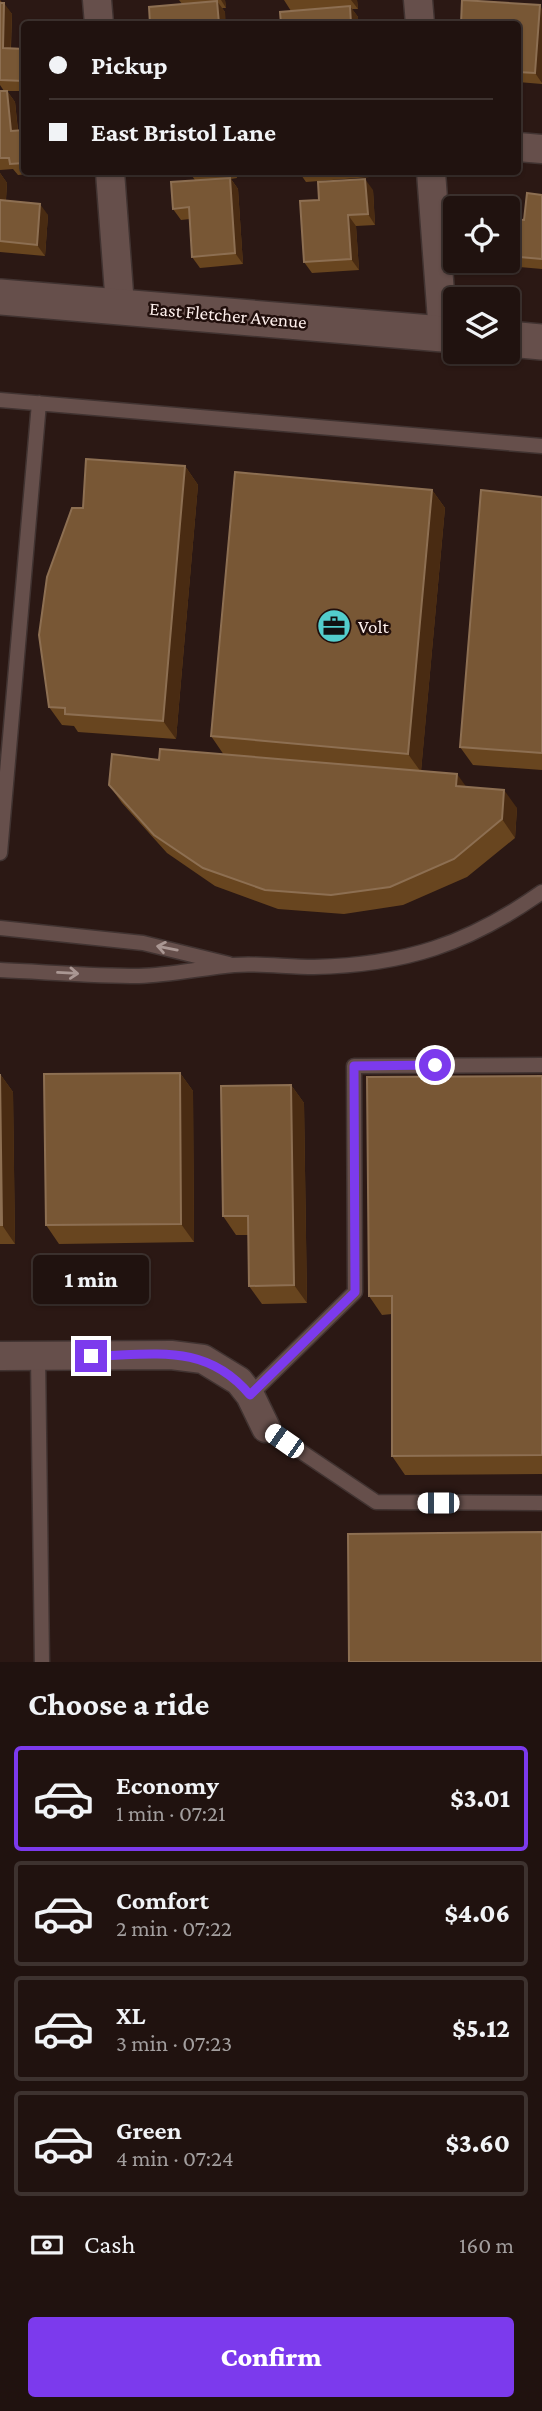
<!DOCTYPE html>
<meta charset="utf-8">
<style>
:root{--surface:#20120f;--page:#281b18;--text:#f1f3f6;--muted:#a29e9e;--line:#3d322f;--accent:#7c3aed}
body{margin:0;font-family:"Crimson Pro",serif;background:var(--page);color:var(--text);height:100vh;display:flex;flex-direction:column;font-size:26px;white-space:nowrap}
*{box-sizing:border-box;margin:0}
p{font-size:23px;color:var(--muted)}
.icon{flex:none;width:38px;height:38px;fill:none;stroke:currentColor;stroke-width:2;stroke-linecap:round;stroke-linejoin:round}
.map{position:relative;height:1662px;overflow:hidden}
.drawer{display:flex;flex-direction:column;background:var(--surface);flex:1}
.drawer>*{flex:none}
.top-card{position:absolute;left:21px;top:21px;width:500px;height:154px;border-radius:7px;box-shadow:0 2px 5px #0004,0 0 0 2px var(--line);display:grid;align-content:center;height:154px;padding:0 28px;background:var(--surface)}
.tools{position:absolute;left:443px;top:196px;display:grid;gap:14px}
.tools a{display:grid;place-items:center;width:77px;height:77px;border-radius:7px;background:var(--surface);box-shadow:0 2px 5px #0004,0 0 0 2px var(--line);font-size:35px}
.end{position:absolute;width:32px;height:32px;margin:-16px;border:9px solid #7c3aed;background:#fff;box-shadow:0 0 0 4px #fff}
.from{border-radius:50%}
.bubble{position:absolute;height:49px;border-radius:7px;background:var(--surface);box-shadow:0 2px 5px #0004,0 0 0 2px var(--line);font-size:23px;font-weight:800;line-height:49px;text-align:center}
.car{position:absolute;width:21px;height:42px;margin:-21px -10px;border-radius:9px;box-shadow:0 0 5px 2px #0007;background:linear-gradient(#fff 24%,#345 0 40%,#fff 0 76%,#345 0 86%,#fff 0)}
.top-card b{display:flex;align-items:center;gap:24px;height:66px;font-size:26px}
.top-card b+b{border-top:2px solid var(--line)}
.top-card i{width:18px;height:18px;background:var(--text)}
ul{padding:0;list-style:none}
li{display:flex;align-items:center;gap:21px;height:105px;margin:0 14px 10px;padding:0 14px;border:4px solid var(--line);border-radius:7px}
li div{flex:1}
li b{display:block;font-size:26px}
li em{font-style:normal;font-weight:800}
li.active{border-color:var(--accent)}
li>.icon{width:63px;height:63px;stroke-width:1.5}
h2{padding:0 28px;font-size:32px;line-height:84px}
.pay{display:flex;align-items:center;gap:18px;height:77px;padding:0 28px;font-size:26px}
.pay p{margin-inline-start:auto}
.action{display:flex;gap:14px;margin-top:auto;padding:14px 28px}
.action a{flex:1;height:80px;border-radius:7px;background:var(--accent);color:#fff;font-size:28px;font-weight:800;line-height:80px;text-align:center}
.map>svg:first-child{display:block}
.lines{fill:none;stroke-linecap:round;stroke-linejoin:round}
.service-casing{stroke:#413331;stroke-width:17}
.minor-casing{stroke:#413331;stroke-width:31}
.tertiary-casing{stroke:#413331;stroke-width:38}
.service{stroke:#664f4b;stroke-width:14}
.minor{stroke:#664f4b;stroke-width:28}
.tertiary{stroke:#664f4b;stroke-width:35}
.wall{fill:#68451f}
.shaded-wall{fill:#492b12}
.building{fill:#785735;stroke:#8d6f52;stroke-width:2}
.oneway{stroke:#aa9793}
.route{stroke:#7c3aed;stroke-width:9}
.labels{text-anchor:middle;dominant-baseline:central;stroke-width:5;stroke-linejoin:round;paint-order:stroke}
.street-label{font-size:19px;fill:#fdefec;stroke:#210f0c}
.poi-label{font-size:19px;fill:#fdefec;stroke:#210f0c;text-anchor:start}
</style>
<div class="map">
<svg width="542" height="1662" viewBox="0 0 542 1662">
<rect width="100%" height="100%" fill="#2b1814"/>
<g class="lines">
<g class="service-casing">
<path id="service" d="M0,400L542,446
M0,853L39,403
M0,928L143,943L229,964
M0,970C46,972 93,976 139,976C171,975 202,968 234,965C260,963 287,967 314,967C405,965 468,944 542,892
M38,1356L42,1662
M250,1395L355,1292L354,1066L542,1065
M266,1428L376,1502L542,1503"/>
</g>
<g class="minor-casing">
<path id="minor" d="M97,0L99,24
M418,0L420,24
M518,147L542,149
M110,172L120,306
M431,172L443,334
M0,1356L171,1355L203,1359L239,1381L250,1395L266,1428"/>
</g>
<g class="tertiary-casing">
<path id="tertiary" d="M0,297L455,335
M508,339L542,342"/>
</g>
<use href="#service" class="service"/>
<use href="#minor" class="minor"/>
<use href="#tertiary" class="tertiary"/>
</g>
<path class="wall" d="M0,0L12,14L11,48L24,49V91H7L15,102L18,130H24V172H51L18,175L13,169L0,170V91H4L0,85Z
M179,0H225L226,8H222L225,12L182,4Z
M284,0H357L358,9H352L358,17V24H281L291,11Z
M542,9V84L518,82V24Z
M189,172H236L237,178L231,179L238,189L243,264L200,268L192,257L190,219L181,220L173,209L195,180Z
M299,172H369L370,177L306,182Z
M0,173L7,183L6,200L48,215L45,256L0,252Z
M373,190L375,225L356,226L359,270L312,273L304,262L319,200Z
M542,195V269L483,264L480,261H508V210H513L519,220H524Z
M185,466L198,485L176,739L78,732L74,726L62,725L49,707L83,508Z
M432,490L445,508L421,771L467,787L517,808L515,838L467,877L403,905L344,914L278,909L215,886L167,853L122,803L109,785L159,760L224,755L211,736Z
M542,497V770L473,765L460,747Z
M180,1073L193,1091L194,1242L59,1244L46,1225Z
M0,1074L13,1092L15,1244H0Z
M542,1076V1474L405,1475L392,1456V1314L382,1315L369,1296Z
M291,1085L304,1103L307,1303L262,1304L249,1286V1235H236L223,1216Z"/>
<path class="shaded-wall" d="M221,0H225L226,8Z
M351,0H357L358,9Z
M217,1L225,12L226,24H219Z
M4,3L12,14L10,59L3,48Z
M540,5L542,9V83L535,73Z
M350,6L358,17V24H351Z
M7,91L15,102L19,142L11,131Z
M0,173L7,183L5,211L0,204Z
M230,178L238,189L243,264L235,253Z
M365,179L373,190L375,225L368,214Z
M40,204L48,215L45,256L37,245Z
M513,210L520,221L512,219Z
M348,215L356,226L359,270L351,259Z
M185,466L198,485L176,739L163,721Z
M432,490L445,508L421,772L408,754Z
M457,774L470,792L456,786Z
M504,790L517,808L515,838L502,819Z
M180,1073L193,1091L194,1242L181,1224Z
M0,1074L13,1092L15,1244L2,1225Z
M291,1085L304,1103L307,1303L294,1285Z"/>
<path class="building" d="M462,0L540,5L535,73L518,72V24H461Z
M217,1L219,24H150L149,7Z
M0,3H4L3,48L24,49V81L0,80Z
M350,6L351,24H281L280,12Z
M0,91H7L11,131L24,130V163L10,164L9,158H0Z
M230,178L235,253L192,257L189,207L173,209L171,182Z
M365,179L368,214L348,215L351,259L304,262L300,201L319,200L318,182Z
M527,193L542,195V259L508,256V210H513L512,219L524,220Z
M0,200L40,204L37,245L0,241Z
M86,459L185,466L163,721L65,714V708L49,707L39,635L47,577L72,508H83Z
M235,472L432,490L408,754L211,736Z
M481,490L542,497V753L460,747Z
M160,749L457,774L456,786L504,790L502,819L454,859L390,887L331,895L265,890L203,868L154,835L109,785L112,754L159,760Z
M180,1073L181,1224L46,1225L44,1074Z
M0,1074L2,1225H0Z
M542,1076V1455L392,1456V1296H369L367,1077Z
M291,1085L294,1285L249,1286L248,1216H223L221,1086Z
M542,1532V1662H349L348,1534Z"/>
<defs><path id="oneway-shaft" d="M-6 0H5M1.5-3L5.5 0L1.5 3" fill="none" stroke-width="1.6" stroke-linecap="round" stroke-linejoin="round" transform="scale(1.75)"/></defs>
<g class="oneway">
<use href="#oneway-shaft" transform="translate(167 948) rotate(-169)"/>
<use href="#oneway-shaft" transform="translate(68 973) rotate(3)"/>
</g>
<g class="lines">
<path class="route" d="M91,1356C154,1355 206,1342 250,1395L355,1292L354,1066L435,1065"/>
</g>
<defs>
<g id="office-disc" transform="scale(1.75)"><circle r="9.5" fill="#52cdcc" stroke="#210f0c"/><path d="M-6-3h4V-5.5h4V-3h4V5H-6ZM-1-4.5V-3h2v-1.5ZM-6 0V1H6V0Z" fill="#111"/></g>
</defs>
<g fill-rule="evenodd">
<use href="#office-disc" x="334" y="626"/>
</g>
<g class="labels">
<g class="street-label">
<text transform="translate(228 315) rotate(5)">East Fletcher Avenue</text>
</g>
<g class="poi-label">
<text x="358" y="626">Volt</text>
</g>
</g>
</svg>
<div class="tools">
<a><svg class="icon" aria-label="locate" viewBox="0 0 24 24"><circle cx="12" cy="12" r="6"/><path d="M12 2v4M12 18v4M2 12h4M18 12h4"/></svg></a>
<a><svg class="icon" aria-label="layers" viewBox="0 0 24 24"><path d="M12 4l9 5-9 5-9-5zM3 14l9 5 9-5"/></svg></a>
</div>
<i class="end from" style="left:435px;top:1065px"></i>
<i class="end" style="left:91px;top:1356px"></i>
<div class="bubble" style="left:33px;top:1255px;width:116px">1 min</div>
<i class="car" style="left:284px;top:1441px;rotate:305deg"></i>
<i class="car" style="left:438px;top:1503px;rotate:270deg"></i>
<div class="top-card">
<b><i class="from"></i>Pickup</b>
<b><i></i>East Bristol Lane</b>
</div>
</div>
<section class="drawer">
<h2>Choose a ride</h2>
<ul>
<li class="active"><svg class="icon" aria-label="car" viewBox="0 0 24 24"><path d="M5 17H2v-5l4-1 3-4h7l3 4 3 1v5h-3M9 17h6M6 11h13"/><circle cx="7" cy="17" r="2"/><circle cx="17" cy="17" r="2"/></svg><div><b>Economy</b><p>1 min · 07:21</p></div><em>$3.01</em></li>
<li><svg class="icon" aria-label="car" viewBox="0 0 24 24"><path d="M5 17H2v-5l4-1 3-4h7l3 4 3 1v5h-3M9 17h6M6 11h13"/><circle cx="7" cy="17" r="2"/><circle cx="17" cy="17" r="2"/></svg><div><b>Comfort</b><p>2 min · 07:22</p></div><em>$4.06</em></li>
<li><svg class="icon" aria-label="car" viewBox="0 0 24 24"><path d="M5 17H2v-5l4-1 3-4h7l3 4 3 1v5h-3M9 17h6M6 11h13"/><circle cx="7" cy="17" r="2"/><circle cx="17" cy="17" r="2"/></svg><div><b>XL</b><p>3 min · 07:23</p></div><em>$5.12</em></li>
<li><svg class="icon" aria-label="car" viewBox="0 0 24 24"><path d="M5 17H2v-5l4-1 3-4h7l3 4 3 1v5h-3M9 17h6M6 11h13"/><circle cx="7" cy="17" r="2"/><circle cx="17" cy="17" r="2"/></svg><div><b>Green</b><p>4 min · 07:24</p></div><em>$3.60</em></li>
</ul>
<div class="pay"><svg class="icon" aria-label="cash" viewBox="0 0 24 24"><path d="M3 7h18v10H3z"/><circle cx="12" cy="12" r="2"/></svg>Cash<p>160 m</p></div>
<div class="action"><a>Confirm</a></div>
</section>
